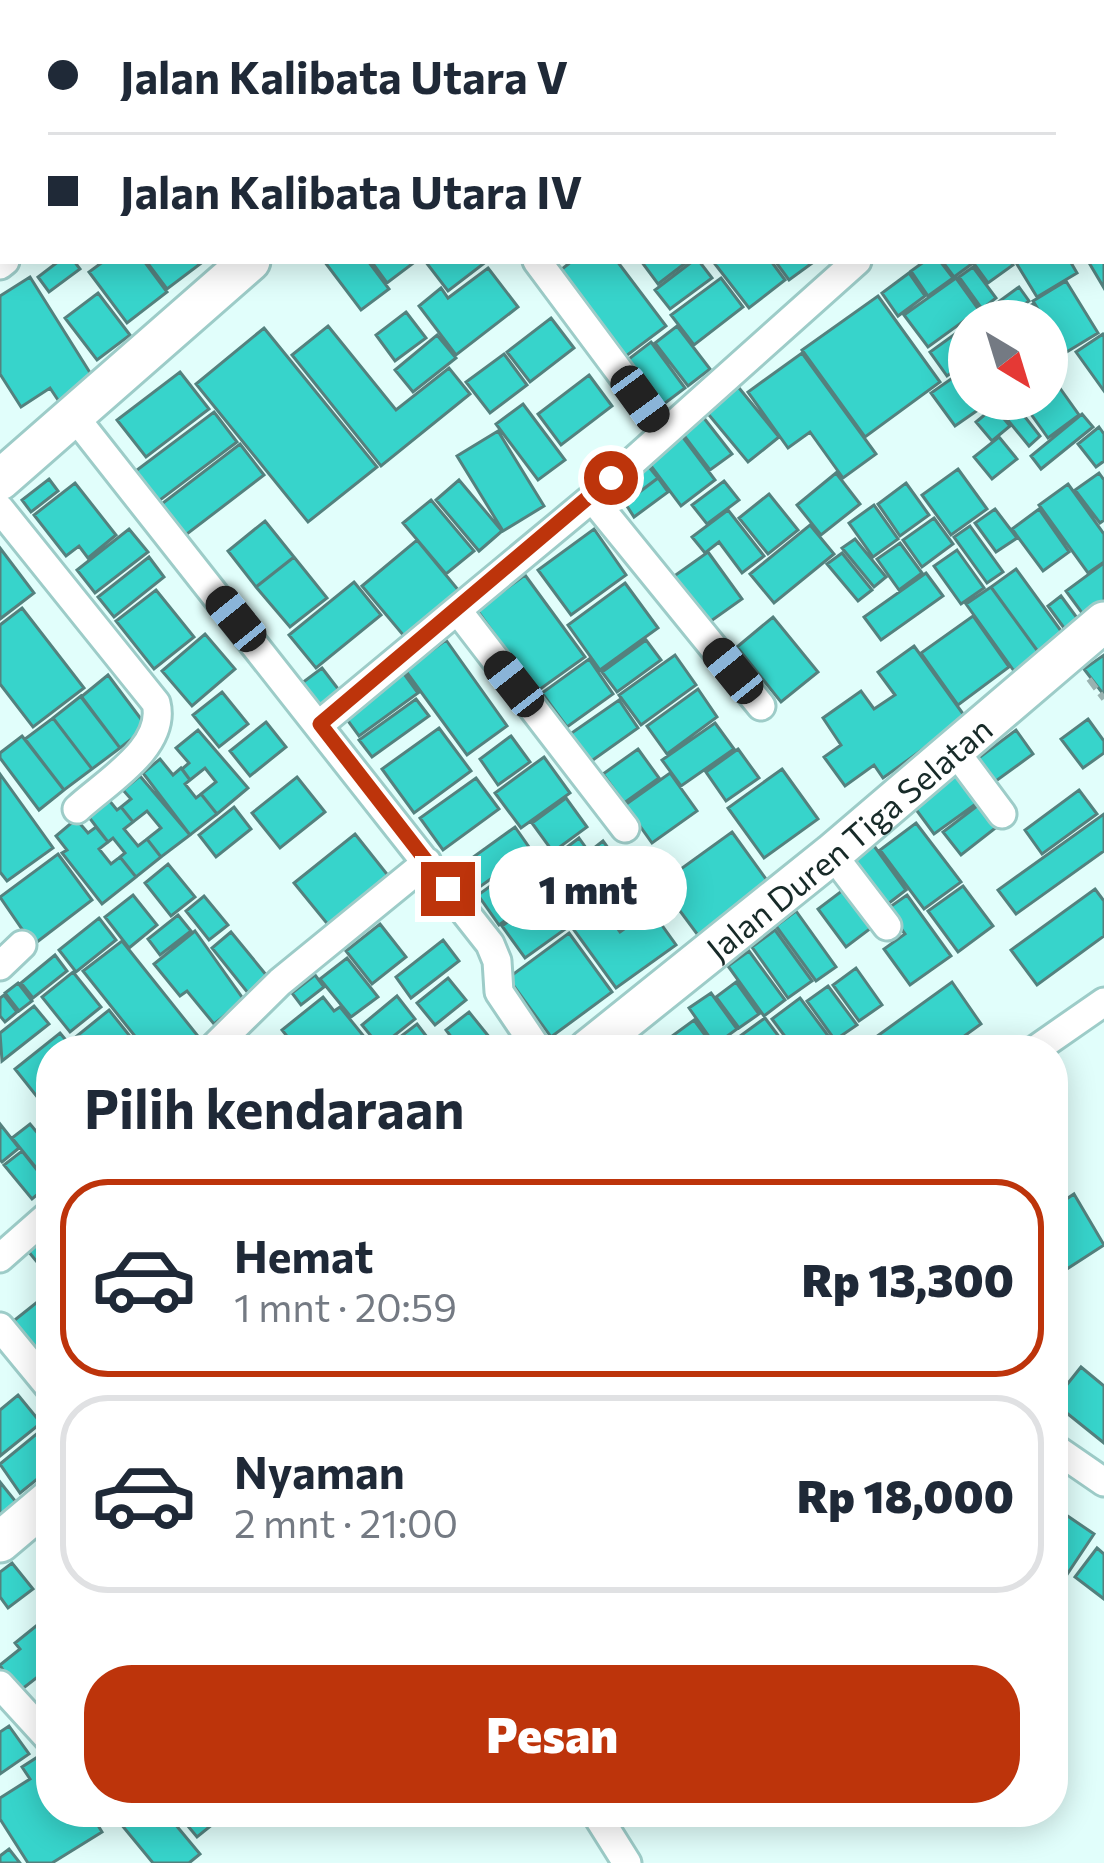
<!DOCTYPE html>
<html lang="id">
<meta charset="utf-8">
<style>
:root{--surface:#fff;--page:#f6f6f7;--text:#1f2937;--muted:#747a83;--line:#e0e1e3;--accent:#bd340b}
body{margin:0;font-family:Commissioner,sans-serif;background:var(--page);color:var(--text);height:100vh;display:flex;flex-direction:column;font-size:45px;white-space:nowrap}
*{box-sizing:border-box;margin:0}
p{font-size:39px;color:var(--muted)}
.icon{flex:none;width:66px;height:66px;fill:none;stroke:currentColor;stroke-width:2;stroke-linecap:round;stroke-linejoin:round}
.map{position:relative;flex:1;overflow:hidden}
.details{position:absolute;left:36px;top:1035px;width:1032px;height:792px;display:flex;flex-direction:column;background:var(--surface);border-radius:48px;box-shadow:0 6px 30px #0003}
.details>*{flex:none}
.top-card{position:absolute;left:0px;top:0px;width:1104px;height:264px;box-shadow:0 6px 30px #0003;display:grid;align-content:center;height:264px;padding:0 48px;background:var(--surface)}
.needle{width:78px;rotate:142deg}
.tools{position:absolute;left:948px;top:300px;display:grid;gap:24px}
.tools a{display:grid;place-items:center;width:120px;height:120px;border-radius:50%;background:var(--surface);box-shadow:0 6px 30px #0003;font-size:60px}
.end{position:absolute;width:54px;height:54px;margin:-27px;border:15px solid #bd340b;background:#fff;box-shadow:0 0 0 6px #fff}
.from{border-radius:50%}
.bubble{position:absolute;height:84px;border-radius:42px;background:var(--surface);box-shadow:0 6px 30px #0003;font-size:39px;font-weight:800;line-height:84px;text-align:center}
.car{position:absolute;width:36px;height:72px;margin:-36px -18px;border-radius:15px;box-shadow:0 0 9px 3px #0007;background:linear-gradient(#222 24%,#8ab4d8 0 40%,#222 0 76%,#8ab4d8 0 86%,#222 0)}
.top-card b{display:flex;align-items:center;gap:42px;height:114px;font-size:45px}
.top-card b+b{border-top:3px solid var(--line)}
.top-card i{width:30px;height:30px;background:var(--text)}
ul{padding:0;list-style:none}
li{display:flex;align-items:center;gap:36px;height:198px;margin:0 24px 18px;padding:0 24px;border:6px solid var(--line);border-radius:48px}
li div{flex:1}
li b{display:block;font-size:45px}
li em{font-style:normal;font-weight:800}
li.active{border-color:var(--accent)}
li>.icon{width:108px;height:108px;stroke-width:1.5}
h2{padding:0 48px;font-size:54px;line-height:144px}
.primary-button{display:flex;gap:24px;margin-top:auto;padding:24px 48px}
.primary-button a{flex:1;height:138px;border-radius:48px;background:var(--accent);color:#fff;font-size:48px;font-weight:800;line-height:138px;text-align:center}
.map>svg:first-child{display:block}
.building{fill:#37d4cb;stroke:#54817e;stroke-width:3}
.lines{fill:none;stroke-linecap:round;stroke-linejoin:round}
.street-casing{stroke:#9dccc8;stroke-width:33}
.secondary-casing{stroke:#9dccc8;stroke-width:45}
.path{stroke:#99b2b0;stroke-width:6;stroke-dasharray:12 6;stroke-linecap:butt}
.street{stroke:#fff;stroke-width:27}
.secondary{stroke:#fff;stroke-width:39}
.route{stroke:#bd340b;stroke-width:15}
.labels{text-anchor:middle;dominant-baseline:central;stroke-width:10;stroke-linejoin:round;paint-order:stroke}
.street-label{font-size:33px;fill:#172a28;stroke:#e1fefb}
</style>
<div class="map">
<svg width="1104" height="1863" viewBox="0 0 1104 1863">
<rect width="100%" height="100%" fill="#e1fefb"/>
<path class="building" d="M115,0H173L175,3H117Z
M431,0H495L497,3H433Z
M656,0H757L760,3H652Z
M3,174V245L0,241Z
M1104,241V288L1088,261H1101Z
M59,261H74L80,269L49,292L38,277Z
M104,261H144L167,292L127,323L89,272Z
M146,261H204L167,289Z
M324,261H368L389,289L361,310Z
M371,261H416L387,283Z
M425,261H487L448,291Z
M572,261H617L666,326L622,359L557,273Z
M641,261H688L658,284Z
M693,261H699L712,278L670,309L655,290Z
M719,261H771L785,280L749,308L715,264Z
M775,261H815L789,280Z
M925,261H940L953,278L928,296L911,271Z
M942,261H972L973,263L954,277Z
M972,261H1010L1013,265L988,283Z
M1015,261H1070L1077,273L1037,297Z
M973,267L996,298L982,309L959,277Z
M488,268L518,307L456,355L419,306L441,288L448,298Z
M909,273L925,296L898,316L882,293Z
M30,277L99,387L64,409L50,388L21,407L0,374V296Z
M721,278L743,307L694,345L671,315Z
M956,278L979,310L928,347L904,315Z
M1066,281L1098,333L1065,353L1033,301Z
M1019,287L1029,301L1002,321H994L986,311Z
M98,293L130,335L97,360L65,318Z
M878,296L940,382L865,437L802,350Z
M1033,304L1043,321H1005Z
M406,312L426,338L395,361L376,335Z
M551,318L574,348L530,382L507,352Z
M969,324V360L947,376L930,352Z
M328,326L396,410L449,368L470,394L381,466L292,355Z
M677,326L710,369L688,386L655,343Z
M264,328L377,467L308,522L196,384Z
M1047,328L1064,355L1047,365Z
M1103,334L1104,335V391L1076,352Z
M437,335L456,358L413,392L395,370Z
M651,342L685,388L652,413L617,368Z
M802,353L876,454L843,478L810,432L788,448L748,392Z
M504,354L527,385L490,413L466,382Z
M180,372L209,409L146,457L117,420Z
M961,372L969,383V399H981L985,405L955,426L931,393Z
M589,375L612,406L561,445L538,414Z
M735,383L779,437L748,462L704,409Z
M1057,384L1079,415L1048,438L1026,407L1037,399H1047V391Z
M1014,403L1040,436L1029,446L1002,413Z
M523,404L565,460L538,480L496,424Z
M994,407L1010,426L992,441L976,422Z
M214,412L237,442L156,503L133,473Z
M700,413L732,454L710,470L679,429Z
M1082,414L1093,427L1041,469L1031,456Z
M1099,427L1104,434V461L1096,467L1078,444Z
M498,431L544,506L503,531L457,456Z
M679,432L715,480L681,506L645,458Z
M999,437L1017,459L992,479L974,457Z
M240,444L264,475L183,537L159,506Z
M644,461L658,478L614,511L601,494Z
M958,469L987,509L951,535L922,495Z
M836,473L860,504L821,535L797,505Z
M1099,473L1104,480V520L1100,523L1075,490Z
M658,478L668,492L634,517L625,503Z
M49,479L58,491L31,512L22,500Z
M459,480L502,531L479,551L436,500Z
M724,481L739,500L707,524L692,505Z
M75,483L116,535L88,558L79,546L66,556L34,515Z
M906,483L929,515L900,536L878,504Z
M1068,484L1104,534V562L1088,573L1039,505Z
M769,494L798,530L768,554L739,518Z
M431,500L474,551L446,574L403,523Z
M874,505L898,539L873,557L849,523Z
M995,509L1017,538L996,552L975,523Z
M1039,509L1069,552L1043,571L1012,529Z
M728,510L764,556L742,573L719,542L705,553L692,537Z
M934,518L953,544L922,567L903,540Z
M265,521L294,557L256,587L228,551Z
M810,525L834,554L774,603L750,574Z
M970,526L1003,572L987,583L954,537Z
M129,529L148,552L95,593L77,570Z
M594,529L626,575L571,615L538,570Z
M855,539L886,577L874,587L842,548Z
M417,540L464,597L409,642L362,586Z
M900,543L922,573L899,590L877,559Z
M0,548L34,593L0,619Z
M957,550L984,588L961,604L934,566Z
M708,552L742,599L704,626L670,579Z
M842,553L872,590L858,601L827,564Z
M149,557L164,577L114,617L98,597Z
M294,557L327,598L290,627L256,587Z
M1104,563V603L1085,617L1066,591Z
M1016,569L1064,635L1039,653L991,587Z
M926,573L943,596L881,640L864,617Z
M525,575L585,657L536,692L477,610Z
M354,582L381,615L316,668L289,635Z
M625,583L658,628L600,670L568,625Z
M991,587L1039,653L1014,671L966,604Z
M156,590L194,637L154,669L116,621Z
M1061,596L1080,622L1067,632L1048,606Z
M22,608L84,688L33,727L0,684V625Z
M973,616L1009,667L958,705L921,653Z
M773,617L818,672L781,702L737,647Z
M205,634L235,669L192,706L162,671Z
M446,640L507,726L467,755L405,670Z
M646,640L661,660L617,692L602,672Z
M914,646L966,718L883,778L874,765L845,786L824,757L841,745L823,718L861,691L874,709L895,695L878,672Z
M675,655L696,685L641,725L619,695Z
M1104,655V695L1084,669Z
M589,659L613,694L567,727L542,693Z
M322,668L345,698L321,716L298,686Z
M402,671L418,693L359,736L343,714Z
M108,675L147,727L120,748L81,697Z
M698,689L717,717L667,754L647,726Z
M222,692L248,724L219,747L193,715Z
M81,696L120,748L92,769L53,718Z
M416,699L429,716L372,757L359,740Z
M619,700L638,728L583,767L563,739Z
M53,718L92,769L64,790L25,739Z
M1088,719L1104,741V753L1083,768L1061,739Z
M266,722L286,747L250,776L230,751Z
M715,723L734,749L681,786L662,760Z
M439,728L471,771L414,813L382,769Z
M198,730L248,788L217,814L201,794L216,782L205,768L190,780L182,769L189,763L176,748Z
M1016,730L1033,754L989,786L972,763Z
M22,736L64,790L39,810L0,758V753Z
M511,736L530,762L498,785L480,759Z
M638,749L659,778L624,803L603,774Z
M738,749L759,778L726,801L706,772Z
M544,757L570,793L521,828L495,793Z
M160,759L173,775L181,768L190,780L185,784L196,798L201,794L217,814L190,835L143,773Z
M782,769L818,819L764,858L728,808Z
M670,773L697,811L652,843L625,805Z
M955,773L977,803L934,834L912,804Z
M0,774L53,848L7,881L0,872Z
M140,776L190,835L161,857L147,839L161,828L147,811L133,822L121,807L131,799L123,790Z
M297,777L325,812L280,848L252,813Z
M476,778L499,809L443,850L420,818Z
M1079,790L1097,814L1042,854L1025,830Z
M566,798L587,827L553,852L532,823Z
M108,799L117,810L121,807L133,822L124,829L138,846L147,839L161,857L136,877L120,857L125,853L113,838L108,842L88,816Z
M981,803L998,826L961,855L943,832Z
M234,807L251,829L216,857L199,835Z
M1104,814V851L1016,914L998,890Z
M76,819L88,833L96,827L108,842L99,849L111,864L120,857L136,877L102,904L62,853L67,850L56,836Z
M916,823L961,882L924,909L880,850Z
M515,827L531,850L474,891L458,868Z
M732,832L771,886L700,938L660,884Z
M355,834L394,883L334,932L294,883Z
M579,838L589,852L603,841L629,877L605,895L596,883L581,894L554,857Z
M869,839L906,890L884,907L846,855Z
M543,848L564,878L499,925L478,895Z
M58,854L92,900L33,945L0,897Z
M168,864L195,897L171,916L145,883Z
M646,870L665,897L627,923L608,897Z
M566,880L589,912L525,958L502,926Z
M963,886L993,926L958,952L928,911Z
M847,887L875,925L846,947L818,909Z
M1095,889L1104,901V936L1037,985L1011,950Z
M133,895L157,925L129,948L105,917Z
M907,895L951,956L910,985L884,949L905,934L887,909Z
M204,896L228,925L209,940L186,911Z
M603,908L620,932L651,910L676,945L616,988L574,930Z
M796,911L836,967L816,981L776,926Z
M178,915L191,931L160,955L148,939Z
M99,918L116,940L76,972L59,950Z
M380,924L406,957L372,984L346,951Z
M775,930L812,981L788,998L752,947Z
M195,931L244,1000L214,1024L187,991L180,996L154,964Z
M231,932L272,982L252,998L212,948Z
M569,933L612,992L551,1037L508,978Z
M443,940L459,961L411,998L396,977Z
M122,941L205,1045L198,1050H146L83,971Z
M749,951L785,1000L764,1016L728,966Z
M55,955L67,971L33,998L21,983Z
M347,958L378,997L351,1017L320,979Z
M856,968L882,1005L859,1021L833,985Z
M73,972L101,1007L70,1032L42,997Z
M315,975L324,987L301,1005L292,993Z
M448,978L466,1000L435,1025L417,1003Z
M736,982L759,1014L739,1028L716,997Z
M952,982L981,1024L945,1050H858Z
M18,983L32,1001L19,1011L5,993Z
M828,986L857,1025L835,1040L807,1001Z
M711,993L737,1029L715,1045L689,1008Z
M4,995L17,1012L5,1022L0,1016V998Z
M397,996L415,1019L380,1047L362,1025Z
M323,997L334,1011L340,1007L366,1039L352,1050H298L282,1030Z
M800,998L832,1041L820,1050H795L772,1019Z
M34,1006L49,1024L2,1061L0,1033Z
M109,1010L141,1050H80L72,1040Z
M469,1012L494,1043L484,1050H461L446,1030Z
M765,1018L780,1038L763,1050H721Z
M694,1020L716,1050H653Z
M417,1024L437,1050H383Z
M60,1033L74,1050H51V1088L38,1098L15,1069Z
M281,1038L291,1050H266Z
M51,1121V1146L39,1131Z
M0,1124L19,1148L2,1162L0,1160Z
M30,1124L51,1149V1158L37,1169L12,1138Z
M22,1151L49,1185L32,1199L4,1165Z
M1074,1194L1104,1245L1053,1278V1208Z
M51,1232V1279L28,1251Z
M51,1291V1340L36,1353L11,1323Z
M1081,1367L1104,1386V1443L1053,1402Z
M18,1395L41,1423L0,1456V1410Z
M45,1427L51,1434V1468L20,1493L0,1464Z
M0,1482L16,1502L0,1516Z
M1053,1506L1094,1534L1066,1576L1053,1568Z
M1097,1548L1104,1554V1599L1075,1577Z
M12,1563L33,1589L8,1608L0,1597V1572Z
M46,1618L51,1620V1689L40,1675L17,1693L0,1665L20,1649L15,1643Z
M9,1726L29,1754L0,1774V1732Z
M50,1749L51,1812H90L102,1832L52,1863H28L0,1819V1798L30,1779L22,1767Z
M111,1812H165L200,1854L189,1863H153Z
M181,1812H228L197,1837L178,1814Z
M9,1849L20,1863H0V1856Z"/>
<g class="lines">
<g class="street-casing">
<path id="street" d="M216,0L218,3
M511,0L514,3
M1101,57L1104,55
M537,261L663,430
M0,265L5,261
M74,416L490,944L497,961L499,992L538,1050
M592,498L761,706
M0,509L156,703C167,747 106,782 77,809
M458,611L625,828
M320,724L592,498L857,261
M955,751L1002,814
M832,854L887,926
M0,966L22,945
M211,1050L280,982L427,862
M1035,1050L1104,1002
M0,1258L51,1213
M0,1327L51,1389
M1053,1447L1104,1482
M0,1685L51,1741
M595,1812L627,1863"/>
</g>
<g class="secondary-casing">
<g id="secondary">
<path d="M568,3L571,0"/>
<path d="M0,480L250,261"/>
<path id="s1" d="M588,1050L832,854L1104,622"/>
<path d="M0,1542L51,1499"/>
</g>
</g>
<path class="path" d="M1089,679L1104,699"/>
<use href="#street" class="street"/>
<use href="#secondary" class="secondary"/>
</g>
<g class="lines">
<path class="route" d="M448,889L320,724L611,478"/>
</g>
<g class="labels">
<g class="street-label">
<text stroke="none"><textPath href="#s1" startOffset="336">Jalan Duren Tiga Selatan</textPath></text>
</g>
</g>
</svg>
<div class="tools">
<a><svg class="needle" viewBox="-14 -14 28 28"><path d="M0-13l5 13h-10z" fill="#e53935"/><path d="M0 13l5-13h-10z" fill="#747a83"/></svg></a>
</div>
<i class="end from" style="left:611px;top:478px"></i>
<i class="end" style="left:448px;top:889px"></i>
<div class="bubble" style="left:489px;top:846px;width:198px">1 mnt</div>
<i class="car" style="left:640px;top:399px;rotate:144deg"></i>
<i class="car" style="left:236px;top:619px;rotate:321deg"></i>
<i class="car" style="left:733px;top:671px;rotate:321deg"></i>
<i class="car" style="left:514px;top:684px;rotate:322deg"></i>
<div class="top-card">
<b><i class="from"></i>Jalan Kalibata Utara V</b>
<b><i></i>Jalan Kalibata Utara IV</b>
</div>
<section class="details">
<h2>Pilih kendaraan</h2>
<ul>
<li class="active"><svg class="icon" aria-label="car" viewBox="0 0 24 24"><path d="M5 17H2v-5l4-1 3-4h7l3 4 3 1v5h-3M9 17h6M6 11h13"/><circle cx="7" cy="17" r="2"/><circle cx="17" cy="17" r="2"/></svg><div><b>Hemat</b><p>1 mnt · 20:59</p></div><em>Rp 13,300</em></li>
<li><svg class="icon" aria-label="car" viewBox="0 0 24 24"><path d="M5 17H2v-5l4-1 3-4h7l3 4 3 1v5h-3M9 17h6M6 11h13"/><circle cx="7" cy="17" r="2"/><circle cx="17" cy="17" r="2"/></svg><div><b>Nyaman</b><p>2 mnt · 21:00</p></div><em>Rp 18,000</em></li>
</ul>
<div class="primary-button"><a>Pesan</a></div>
</section>
</div>
